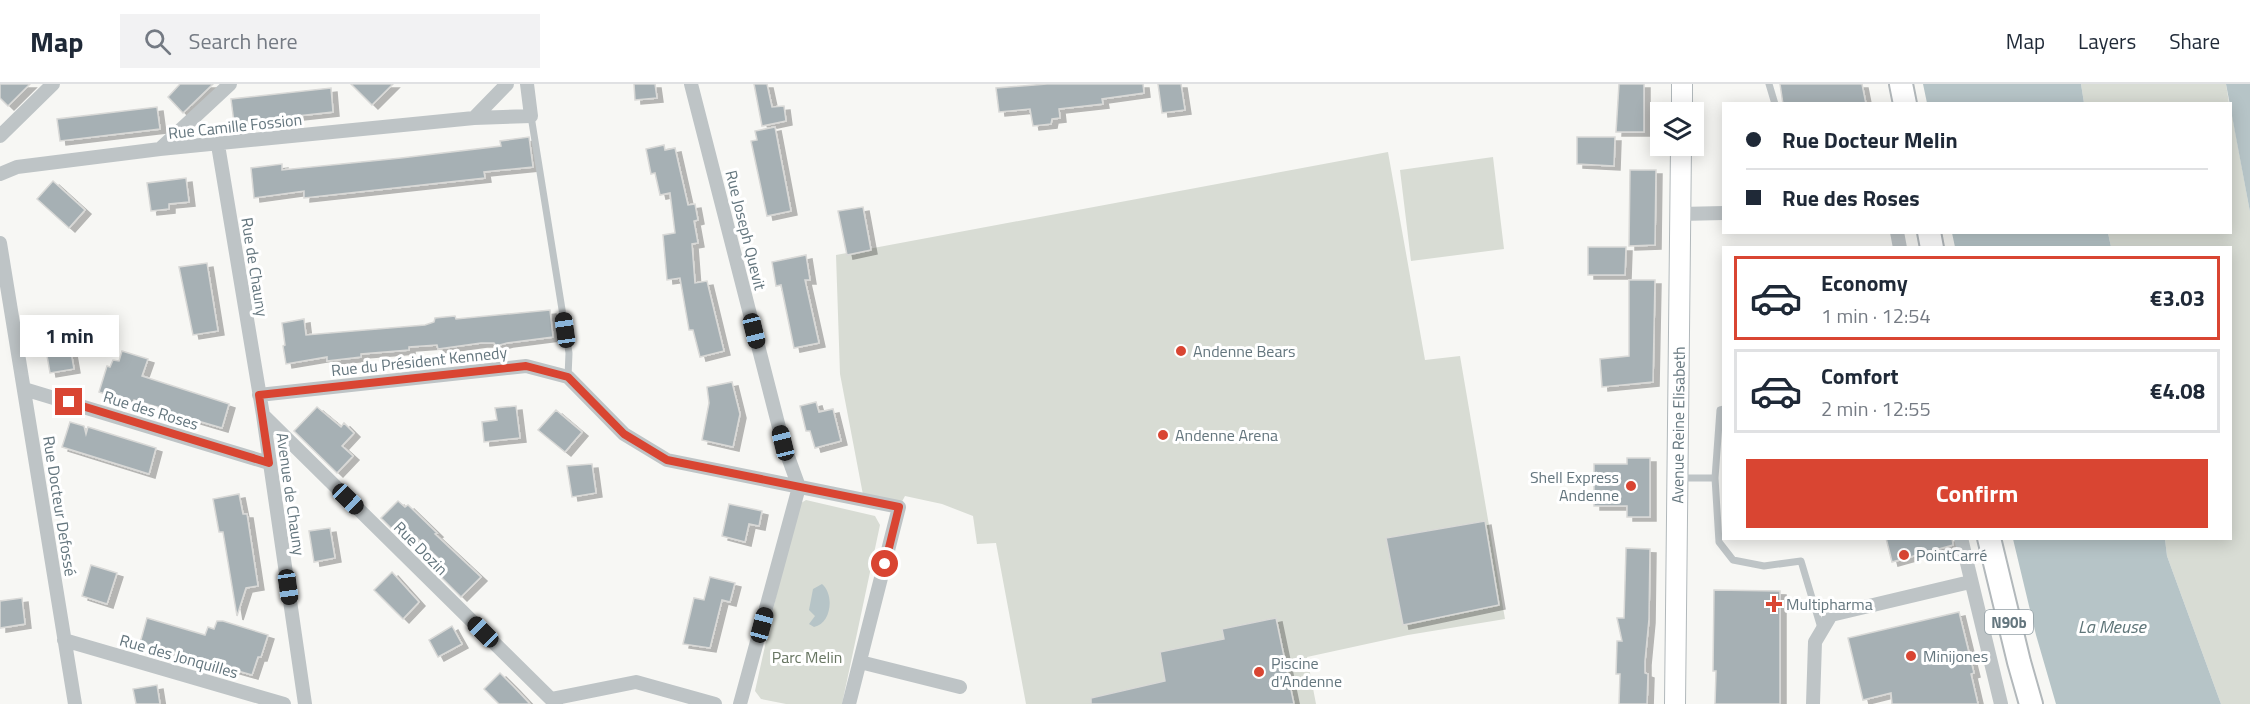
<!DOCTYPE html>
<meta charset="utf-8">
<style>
:root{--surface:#fff;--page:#f2f2f3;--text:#1f2937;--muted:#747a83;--line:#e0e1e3;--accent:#d94532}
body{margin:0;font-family:"Titillium Web",sans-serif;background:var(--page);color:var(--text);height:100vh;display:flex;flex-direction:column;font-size:22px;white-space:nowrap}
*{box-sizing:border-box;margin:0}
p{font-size:20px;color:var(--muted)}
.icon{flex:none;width:33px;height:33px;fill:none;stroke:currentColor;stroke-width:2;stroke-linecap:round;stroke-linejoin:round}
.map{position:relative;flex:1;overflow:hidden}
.drawer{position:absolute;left:1722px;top:162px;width:510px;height:294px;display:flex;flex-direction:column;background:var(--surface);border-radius:0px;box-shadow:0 3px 15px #0003}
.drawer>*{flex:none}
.top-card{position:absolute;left:1722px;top:18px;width:510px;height:132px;border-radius:0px;box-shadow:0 3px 15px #0003;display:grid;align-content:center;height:132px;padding:0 24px;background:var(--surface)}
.controls{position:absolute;left:1650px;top:18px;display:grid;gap:12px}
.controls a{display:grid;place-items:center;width:54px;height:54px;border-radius:0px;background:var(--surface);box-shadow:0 3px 15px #0003;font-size:30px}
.end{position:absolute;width:27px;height:27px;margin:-14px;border:8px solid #d94532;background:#fff;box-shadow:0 0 0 3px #fff}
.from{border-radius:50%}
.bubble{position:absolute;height:42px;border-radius:0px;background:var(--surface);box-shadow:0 3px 15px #0003;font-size:20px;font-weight:700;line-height:42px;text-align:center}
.car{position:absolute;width:18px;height:36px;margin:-18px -9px;border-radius:8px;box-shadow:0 0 4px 2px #0007;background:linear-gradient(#222 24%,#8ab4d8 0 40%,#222 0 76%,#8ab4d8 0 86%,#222 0)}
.top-card b{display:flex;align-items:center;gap:21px;height:57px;font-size:22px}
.top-card b+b{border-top:2px solid var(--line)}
.top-card i{width:15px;height:15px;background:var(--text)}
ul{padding:10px 0 0;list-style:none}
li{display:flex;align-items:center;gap:18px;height:84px;margin:0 12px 9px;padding:0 12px;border:3px solid var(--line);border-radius:0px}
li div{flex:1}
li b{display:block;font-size:22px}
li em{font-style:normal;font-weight:700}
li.selected{border-color:var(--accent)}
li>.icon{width:54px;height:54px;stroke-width:1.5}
.cta{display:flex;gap:12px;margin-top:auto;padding:12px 24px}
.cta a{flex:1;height:69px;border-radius:0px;background:var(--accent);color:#fff;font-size:24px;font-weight:700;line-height:69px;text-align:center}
header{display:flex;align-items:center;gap:36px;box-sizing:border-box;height:84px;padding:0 30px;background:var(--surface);border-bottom:2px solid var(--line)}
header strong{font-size:28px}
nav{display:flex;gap:33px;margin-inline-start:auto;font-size:21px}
.search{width:420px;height:54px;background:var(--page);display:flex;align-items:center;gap:15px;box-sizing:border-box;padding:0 21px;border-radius:0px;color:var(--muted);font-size:22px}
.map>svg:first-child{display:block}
.green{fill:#d8dcd4}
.water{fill:#b6c4c7}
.building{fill:#a6b0b4;stroke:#d9d9d7;stroke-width:1.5;filter:url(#shadow)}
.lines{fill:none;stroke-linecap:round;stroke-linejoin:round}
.secondary-casing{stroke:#b1b8bb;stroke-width:22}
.primary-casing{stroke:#b2b8bb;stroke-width:26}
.lane{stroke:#bec4c6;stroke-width:7}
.street{stroke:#bec4c6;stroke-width:14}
.secondary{stroke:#fff;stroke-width:20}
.primary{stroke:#fff;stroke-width:22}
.route{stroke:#d94532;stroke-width:8}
.poi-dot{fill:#d94532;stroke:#fff;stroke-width:2}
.labels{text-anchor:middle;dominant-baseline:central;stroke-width:6;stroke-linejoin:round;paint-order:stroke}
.shield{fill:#fff;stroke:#929fa5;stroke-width:1.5}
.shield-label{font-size:15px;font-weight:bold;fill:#64767e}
.street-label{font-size:16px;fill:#64767e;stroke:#fff}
.poi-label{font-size:16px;fill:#64767e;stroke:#fff;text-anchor:start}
.park-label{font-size:16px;fill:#687662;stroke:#fff}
.water-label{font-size:18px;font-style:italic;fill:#5e7578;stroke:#fff}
</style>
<header>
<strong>Map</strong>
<div class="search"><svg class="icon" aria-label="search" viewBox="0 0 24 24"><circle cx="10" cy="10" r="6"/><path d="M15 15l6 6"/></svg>Search here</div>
<nav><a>Map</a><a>Layers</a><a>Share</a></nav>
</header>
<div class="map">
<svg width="2250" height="620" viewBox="0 0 2250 620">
<defs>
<filter id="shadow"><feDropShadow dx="6" dy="4" stdDeviation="0" flood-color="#0004"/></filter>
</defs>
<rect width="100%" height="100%" fill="#f7f7f4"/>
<path class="green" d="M2081,0H2226L2229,19H2084Z
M2231,25L2250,128V620H2221L2167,472L2165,455L2230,454V164L2111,163L2108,149L2230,148Z
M1388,68L1425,276L1460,272L1505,535L1408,551L1307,573L1316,620H1026L996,459L977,460L973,432L942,420L905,412L899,423L864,416L840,290L836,171Z
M1493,73L1504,165L1411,177L1400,86Z
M806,416L875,432L880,441L842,620H786L761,615L755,607L796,422Z"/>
<path class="water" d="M1923,0H2081L2084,19H1927Z
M2226,0H2250V128Z
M1952,149H2108L2111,163H1955Z
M2013,455H2165L2167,472L2221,620H2056L2036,551Z
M822,500C835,511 831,540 814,543L809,540L815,532L809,526L813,505Z"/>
<path class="building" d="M0,0H30L8,22L0,14Z
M180,0H213L183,29L168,13Z
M351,0H393L372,21Z
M634,0H655L657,14L635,16Z
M754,0H767L772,23L784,22L786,37L762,42Z
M1047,0H1143L1144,9L1102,15L1103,20L1059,25L1060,34L1052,35L1051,40L1033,42L1030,25L999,28L996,4Z
M1158,0H1181L1185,26L1162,29Z
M1619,0H1644V48H1616Z
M1780,0H1862L1866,20H1783Z
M331,4L333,28L234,39L231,15Z
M157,23L160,45L60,57L57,35Z
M775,43L791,127L767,132L751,57L757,56L755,47Z
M529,53L533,83L484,88L485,94L304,114V107L254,114L251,84L282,80V86L401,74L501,62L500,57Z
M1577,53H1615L1614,82L1577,80Z
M664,61L665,66L675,64L688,121L695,120L698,136L694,137L698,159L692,160L695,199L707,197L724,267L700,273L693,246H689L688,240L680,194L667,196L663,151L675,149L670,109L660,111L655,89L651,90L646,65Z
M1630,86H1656L1655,161L1629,162Z
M186,94L189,118L169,120V125L151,127L147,99Z
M53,97L85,126L69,144L37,115Z
M863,123L871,166L847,171L838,127Z
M1588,163H1626L1625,191H1588Z
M806,171L810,196H805L819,259L794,264L781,201L776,202L772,178Z
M207,179L218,247L193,251L179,183Z
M1629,196H1655L1653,298L1602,303L1600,275L1629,272Z
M550,226L553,253L507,259L496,262L494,259H481L438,265L437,261L409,263V266L361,270V273L327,277V273L286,280L283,262L285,261L282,239L304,235L306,251L425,241L434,238L435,234L455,232L456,235Z
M66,239L74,285L50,289L42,243Z
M122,267L148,275L142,292L229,320L222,344L164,327V325L134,316L133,319L99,308L107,282L110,283L113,276L119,277Z
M732,298L740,330L733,363L702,356L709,319L707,303Z
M816,318L819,328L833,325L841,357L815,364L810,347H806L800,322Z
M516,322L520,354L484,358L482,338L497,336L495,324Z
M317,323L341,343L344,339L354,349L342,362L353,372L337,389L294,347Z
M556,326L582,348L565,368L538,346Z
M70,338L84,342L86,350L88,343L156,364L149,390L62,363Z
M1627,374H1650V433H1627V422H1594V380H1627Z
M592,380L596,409L572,413L567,382Z
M239,410L243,430H247L258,502L246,504L237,532L223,448H219L213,415Z
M398,417L405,423L408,421L437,449L435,450L481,493L461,513L441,493L443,490L433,480L439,475L416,453L408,461L381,434Z
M729,420L762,427L759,442L749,440L745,458L722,452Z
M1485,437L1499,521L1403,541L1386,454Z
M330,444L335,474L314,478L309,447Z
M1886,454H1952L1953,461L1892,478Z
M1626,464L1650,465L1649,535L1645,577V589L1648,590L1647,620H1619L1620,590H1616L1617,557H1622L1617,534H1624Z
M91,481L117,489L107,520L82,512Z
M392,488L419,518L403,535L374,506Z
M710,493L735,499L730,518L722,516L710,564L683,560L694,514L704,516Z
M1714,506L1780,507V620H1715L1716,587H1713Z
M22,514L25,540L0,544V517Z
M1959,528L1974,589L1971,590L1978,620H1892L1891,609L1863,616L1848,554Z
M147,534L205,551L208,543L214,545L217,537H223L268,551L261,573H258L252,591L140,559Z
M1276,534L1294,620H1091V614L1165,597L1160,568L1224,555L1222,545Z
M452,542L462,560L438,573L429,556Z
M500,589L514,603L530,620H499L484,605Z
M157,601L160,620H136L133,605Z"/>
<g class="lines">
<g class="secondary-casing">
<g id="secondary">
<path d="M1682,28V0"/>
<path id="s1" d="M1675,620L1681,62"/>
</g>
</g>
<g class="primary-casing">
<path id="primary" d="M1901,0L1905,20
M1929,148L1932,164
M1989,454L2019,578L2031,620"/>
</g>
<path class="lane" d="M1769,0L1775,20
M531,32L569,269L568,293
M1678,394H1715L1720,326L1724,325
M1715,394L1719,458L1733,476L1764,482L1801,477L1821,544"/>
<path class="street" d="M691,0L783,359L799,403
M474,34L531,32L527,0
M0,52L53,0
M218,61L263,331L305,620
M160,65L230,0
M0,90L17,83L160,65L474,34L507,0
M1680,130L1724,129
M1897,148L1900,164
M0,159L75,620
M24,305L269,379
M259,311L526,282L568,293L624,350L667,376L899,423L849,620
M263,331L556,620
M1961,454L2001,620
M64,556L284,620
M860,578L960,603
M551,615L636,598L715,620
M740,620L799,403
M1813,620L1815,558L1831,531L1970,498"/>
<use href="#secondary" class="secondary"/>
<use href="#primary" class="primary"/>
</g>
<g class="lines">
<path class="route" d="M69,318L269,379L259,311L526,282L568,293L624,350L667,376L899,423L885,480"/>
</g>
<g class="poi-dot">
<circle cx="1181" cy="267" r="6"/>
<circle cx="1163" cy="351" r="6"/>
<circle cx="1631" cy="402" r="6"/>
<circle cx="1904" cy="471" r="6"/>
<path d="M1771 511h6v6h6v6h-6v6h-6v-6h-6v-6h6z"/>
<circle cx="1911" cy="572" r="6"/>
<circle cx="1259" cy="588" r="6"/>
</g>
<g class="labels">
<rect class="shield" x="1985" y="526" width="48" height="24" rx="4.5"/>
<g class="shield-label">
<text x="2009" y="538">N90b</text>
</g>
<g class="street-label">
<text transform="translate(235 42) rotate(-6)">Rue Camille Fossion</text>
<text transform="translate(746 146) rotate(76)">Rue Joseph Quevit</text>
<text transform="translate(255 183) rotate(81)">Rue de Chauny</text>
<text transform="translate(419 277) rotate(-6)">Rue du Président Kennedy</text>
<text transform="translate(151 326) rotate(17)">Rue des Roses</text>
<text stroke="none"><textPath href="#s1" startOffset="279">Avenue Reine Elisabeth</textPath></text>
<text transform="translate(291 410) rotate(82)">Avenue de Chauny</text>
<text transform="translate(60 422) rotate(81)">Rue Docteur Defossé</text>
<text transform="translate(421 464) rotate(45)">Rue Dozin</text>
<text transform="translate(179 572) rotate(16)">Rue des Jonquilles</text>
</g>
<g class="poi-label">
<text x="1193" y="267">Andenne Bears</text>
<text x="1175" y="351">Andenne Arena</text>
<text x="1619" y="393" text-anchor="end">Shell Express<tspan x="1619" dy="18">Andenne</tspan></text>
<text x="1916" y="471">PointCarré</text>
<text x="1786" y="520">Multipharma</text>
<text x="1923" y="572">Minijones</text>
<text x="1271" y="579">Piscine<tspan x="1271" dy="18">d'Andenne</tspan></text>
</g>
<g class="park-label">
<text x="807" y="573">Parc Melin</text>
</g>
<g class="water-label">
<text x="2112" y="542">La Meuse</text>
</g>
</g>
</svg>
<div class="controls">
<a><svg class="icon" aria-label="layers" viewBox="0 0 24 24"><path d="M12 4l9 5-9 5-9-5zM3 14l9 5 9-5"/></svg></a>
</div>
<i class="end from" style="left:885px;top:480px"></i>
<i class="end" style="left:69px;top:318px"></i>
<div class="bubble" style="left:20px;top:231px;width:99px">1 min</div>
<i class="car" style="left:565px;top:246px;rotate:352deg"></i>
<i class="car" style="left:754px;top:247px;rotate:166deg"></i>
<i class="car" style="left:783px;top:359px;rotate:346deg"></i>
<i class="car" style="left:348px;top:415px;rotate:134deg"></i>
<i class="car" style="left:288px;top:503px;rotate:172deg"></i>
<i class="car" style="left:762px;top:541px;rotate:15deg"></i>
<i class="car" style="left:483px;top:548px;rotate:315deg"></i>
<div class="top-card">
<b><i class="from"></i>Rue Docteur Melin</b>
<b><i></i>Rue des Roses</b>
</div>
<section class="drawer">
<ul>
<li class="selected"><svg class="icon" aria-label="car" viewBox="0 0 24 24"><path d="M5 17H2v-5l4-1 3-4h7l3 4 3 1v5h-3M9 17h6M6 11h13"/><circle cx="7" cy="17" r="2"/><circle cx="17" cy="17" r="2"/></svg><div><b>Economy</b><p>1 min · 12:54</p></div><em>€3.03</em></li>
<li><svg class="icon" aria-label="car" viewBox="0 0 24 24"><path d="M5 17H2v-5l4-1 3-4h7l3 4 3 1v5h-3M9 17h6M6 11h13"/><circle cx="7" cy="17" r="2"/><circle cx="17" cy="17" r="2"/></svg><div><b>Comfort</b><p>2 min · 12:55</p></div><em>€4.08</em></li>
</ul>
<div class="cta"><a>Confirm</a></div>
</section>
</div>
